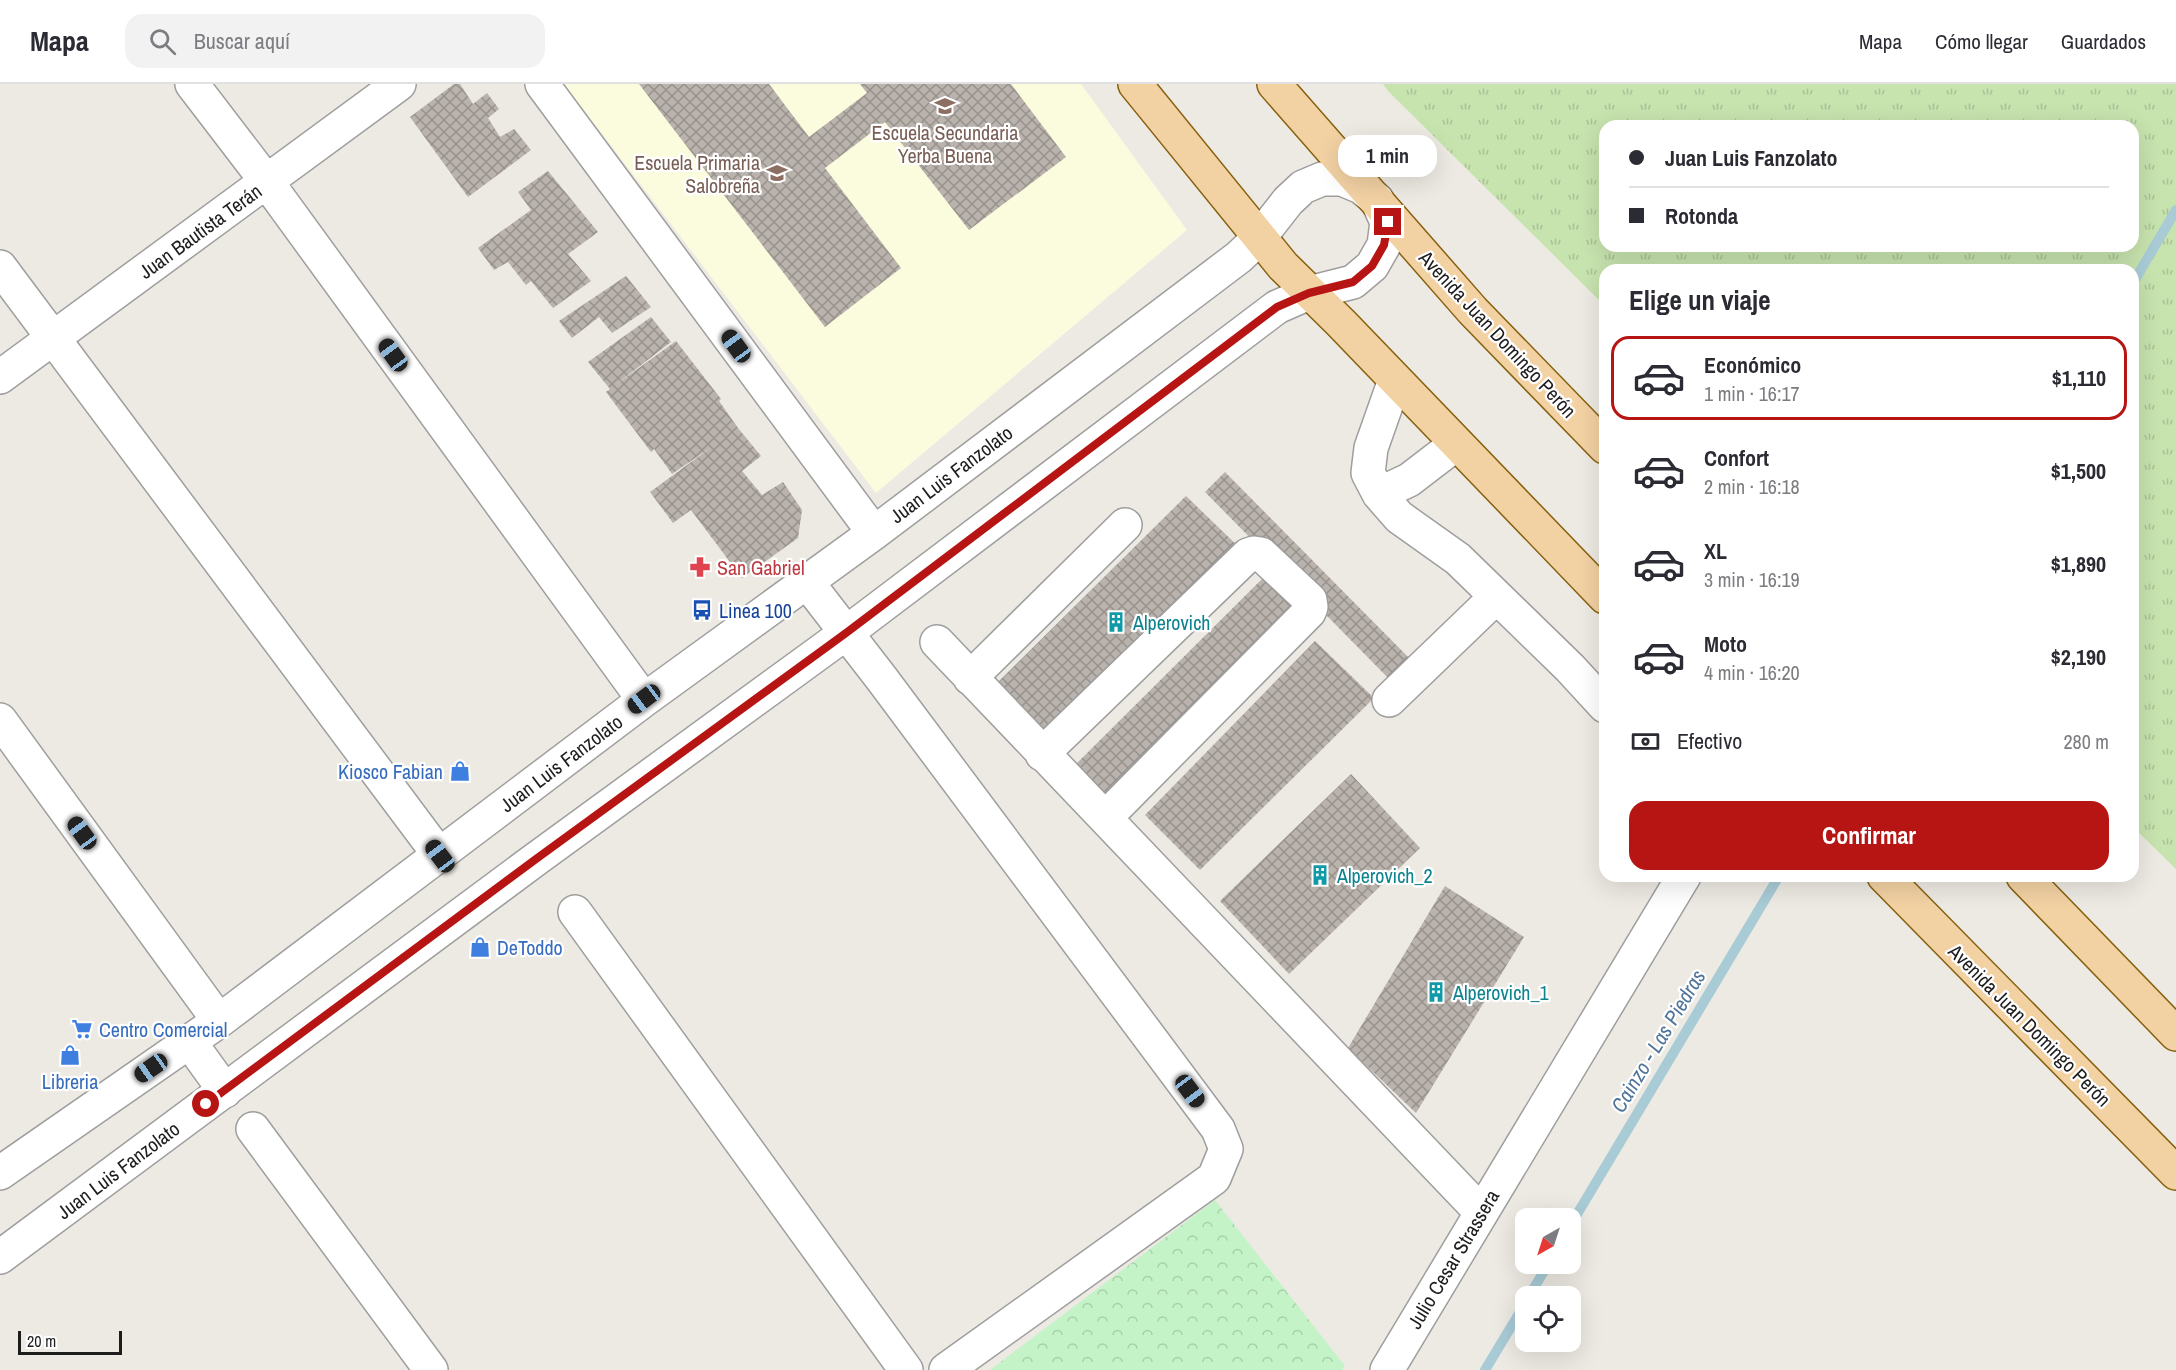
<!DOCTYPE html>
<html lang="es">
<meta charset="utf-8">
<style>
:root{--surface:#fff;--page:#f2f2f3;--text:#2b2b33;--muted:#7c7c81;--line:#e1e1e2;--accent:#b61513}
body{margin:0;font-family:"Archivo Narrow",sans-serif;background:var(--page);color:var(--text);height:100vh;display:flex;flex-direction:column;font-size:22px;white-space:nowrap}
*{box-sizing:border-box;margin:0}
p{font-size:20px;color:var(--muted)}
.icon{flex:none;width:33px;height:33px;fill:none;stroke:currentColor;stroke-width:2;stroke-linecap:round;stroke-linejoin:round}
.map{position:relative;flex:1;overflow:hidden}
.drawer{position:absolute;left:1599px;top:180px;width:540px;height:618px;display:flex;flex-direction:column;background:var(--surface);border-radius:18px;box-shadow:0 6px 24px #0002}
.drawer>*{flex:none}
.hud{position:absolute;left:1599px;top:36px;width:540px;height:132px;border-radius:18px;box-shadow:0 6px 24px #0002;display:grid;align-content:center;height:132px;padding:0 30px;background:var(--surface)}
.needle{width:39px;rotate:219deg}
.tools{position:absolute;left:1515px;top:1124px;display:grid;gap:12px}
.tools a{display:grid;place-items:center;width:66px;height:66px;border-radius:12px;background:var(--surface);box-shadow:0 6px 24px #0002;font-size:30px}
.scale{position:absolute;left:18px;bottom:15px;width:104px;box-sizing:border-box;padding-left:6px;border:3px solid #1d1d1d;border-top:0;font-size:16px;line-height:21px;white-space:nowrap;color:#1d1d1d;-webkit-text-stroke:4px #fff;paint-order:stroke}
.end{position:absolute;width:27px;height:27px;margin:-14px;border:8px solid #b61513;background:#fff;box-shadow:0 0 0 3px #fff}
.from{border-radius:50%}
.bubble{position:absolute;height:42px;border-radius:18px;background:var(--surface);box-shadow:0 6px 24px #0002;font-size:20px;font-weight:700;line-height:42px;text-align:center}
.car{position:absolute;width:18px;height:36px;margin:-18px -9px;border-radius:8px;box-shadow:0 0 4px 2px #0007;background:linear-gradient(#222 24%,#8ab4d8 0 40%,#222 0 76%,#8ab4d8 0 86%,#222 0)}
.hud b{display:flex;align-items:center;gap:21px;height:57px;font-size:22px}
.hud b+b{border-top:2px solid var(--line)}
.hud i{width:15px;height:15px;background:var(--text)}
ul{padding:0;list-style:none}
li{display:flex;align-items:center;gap:18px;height:84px;margin:0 12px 9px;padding:0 18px;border:3px solid transparent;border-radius:18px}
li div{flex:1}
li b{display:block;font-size:22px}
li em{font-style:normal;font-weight:700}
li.active{border-color:var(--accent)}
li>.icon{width:54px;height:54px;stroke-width:1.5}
h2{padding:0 30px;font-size:27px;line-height:72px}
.pay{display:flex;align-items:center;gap:15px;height:66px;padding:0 30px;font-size:22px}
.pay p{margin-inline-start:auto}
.action{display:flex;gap:12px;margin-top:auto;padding:12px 30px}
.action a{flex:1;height:69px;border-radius:18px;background:var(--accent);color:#fff;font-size:24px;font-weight:700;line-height:69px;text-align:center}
header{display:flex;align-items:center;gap:36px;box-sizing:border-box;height:84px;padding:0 30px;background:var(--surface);border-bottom:2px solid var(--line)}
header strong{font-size:28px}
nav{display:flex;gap:33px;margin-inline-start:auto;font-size:21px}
.search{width:420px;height:54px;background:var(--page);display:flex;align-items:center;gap:15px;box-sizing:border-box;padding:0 21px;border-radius:18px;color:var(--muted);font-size:22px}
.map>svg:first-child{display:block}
.education{fill:#fbfbde}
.grass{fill:url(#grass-tufts);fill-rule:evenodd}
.park{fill:url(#park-crowns)}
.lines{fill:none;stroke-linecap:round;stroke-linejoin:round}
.stream{stroke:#a8cbd6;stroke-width:10}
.building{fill:url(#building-cross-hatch)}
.minor-casing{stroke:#9e9e9e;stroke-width:36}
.major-casing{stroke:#87600e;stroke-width:36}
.minor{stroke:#fff;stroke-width:33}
.major{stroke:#f2d1a3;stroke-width:33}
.route{stroke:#b61513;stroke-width:8}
.labels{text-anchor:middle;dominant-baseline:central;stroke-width:4.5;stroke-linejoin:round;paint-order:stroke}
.education-label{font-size:20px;fill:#785e54;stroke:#fff}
.street-label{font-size:20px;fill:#1d1d1d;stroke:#fff}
.health-label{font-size:20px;fill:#be3a42;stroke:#fff;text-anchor:start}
.transit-label{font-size:20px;fill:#164399;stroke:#fff;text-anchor:start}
.culture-label{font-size:20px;fill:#0d838f;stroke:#fff;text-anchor:start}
.shop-label{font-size:20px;fill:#366cbe;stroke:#fff;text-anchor:start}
.water-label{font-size:21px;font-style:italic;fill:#50759b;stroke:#fff}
</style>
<header>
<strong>Mapa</strong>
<div class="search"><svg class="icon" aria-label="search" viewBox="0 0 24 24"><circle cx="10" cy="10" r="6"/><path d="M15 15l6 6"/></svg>Buscar aquí</div>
<nav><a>Mapa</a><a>Cómo llegar</a><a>Guardados</a></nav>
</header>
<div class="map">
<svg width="2176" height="1286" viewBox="0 0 2176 1286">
<defs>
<pattern id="grass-tufts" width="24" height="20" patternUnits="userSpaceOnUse" patternTransform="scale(1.5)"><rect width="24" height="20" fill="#c7e3ae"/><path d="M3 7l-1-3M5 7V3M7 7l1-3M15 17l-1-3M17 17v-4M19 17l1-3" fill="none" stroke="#aac295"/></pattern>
<pattern id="park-crowns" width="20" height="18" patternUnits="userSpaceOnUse" patternTransform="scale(1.5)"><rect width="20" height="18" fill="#c4f3c8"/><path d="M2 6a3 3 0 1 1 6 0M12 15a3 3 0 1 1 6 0" fill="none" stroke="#a8d0ab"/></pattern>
<pattern id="building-cross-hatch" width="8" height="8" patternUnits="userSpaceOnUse" patternTransform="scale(1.5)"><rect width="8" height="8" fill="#bab3ad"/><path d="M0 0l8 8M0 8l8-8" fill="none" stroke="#97918c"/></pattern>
</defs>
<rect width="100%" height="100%" fill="#edeae3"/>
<path class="education" d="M564,0H1081L1187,146L876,409Z"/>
<path class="grass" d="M1383,0H2176V785L2133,743V186H1605V222L1388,7ZM1605,42H2133V162H1605Z"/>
<path class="park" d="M1215,1116L1345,1282L1342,1286H990Z"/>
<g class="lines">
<path class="stream" d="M2133,199L2176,126
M1570,1142L1779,792
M1529,1212L1549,1179
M1485,1286L1526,1218"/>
</g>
<path class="building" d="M454,0H460L473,20L487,9L499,25L488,34L500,53L514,45L531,66L468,113L410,33Z
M639,0H769L809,53L867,9L860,0H1011L1066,73L969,146L885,38L825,84L901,184L825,243Z
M548,87L598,148L568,170L591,197L553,224L531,197L526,201L508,178L494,186L478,164L531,126L518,108Z
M626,192L651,223L612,249L599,233L572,254L559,237Z
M651,233L671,258L614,302L676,257L721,315L719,317L738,344L761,372L742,387L762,411L783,398L802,426L798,454L742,494L691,426L673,439L650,408L713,362L672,390L654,365L651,368L606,308L610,305L588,278Z
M1225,388L1416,581L1396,602L1205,408Z
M1186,412L1245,469L1048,657L990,606Z
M1265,492L1302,531L1109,723L1070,686Z
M1315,557L1374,614L1200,786L1145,731Z
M1351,690L1420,764L1289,890L1220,817Z
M1445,802L1524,853L1416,1029L1348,964Z"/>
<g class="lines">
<g class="minor-casing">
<path id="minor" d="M192,0L267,98L644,616
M542,0L874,449
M0,183L440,772
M0,293L399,0
M1395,296L1371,364L1368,389L1379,410L1399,433L1458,475L1570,584L1605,622
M1379,410L1409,396L1456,360
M807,498L882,595L1218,1045L1226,1065L1214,1094L946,1286
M937,558L1481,1128
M970,594L1125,441
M1389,616L1496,513
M0,636L219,937
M1042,670L1248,471L1254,469L1261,470L1310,516L1311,523L1309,528L1105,734
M575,828L906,1286
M189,957L225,1007
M253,1045L431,1286
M0,1089L219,937L644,616L874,449L1239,173L1259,154L1288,117L1303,103L1322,95H1342L1361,103L1377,116L1387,138L1384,161L1372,182L1353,198L1309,209L1277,223L846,549L536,775L0,1173
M1387,1286L1684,792"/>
</g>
<g class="major-casing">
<path id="major" d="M1135,0L1283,182L1341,239L1605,513
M1274,0L1473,227L1605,363
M1884,792L2176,1089
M2023,792L2176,950"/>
</g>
<use href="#minor" class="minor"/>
<use href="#major" class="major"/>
</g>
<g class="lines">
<path class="route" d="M206,1020L536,775L846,549L1277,223L1309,209L1353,198L1372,182L1384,161L1388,138"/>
</g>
<defs>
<g id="school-bare" transform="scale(1.62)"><path d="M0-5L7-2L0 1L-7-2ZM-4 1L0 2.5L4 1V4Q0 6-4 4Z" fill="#8d6e63" stroke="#fff" stroke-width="2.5" paint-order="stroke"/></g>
<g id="pharmacy-bare" transform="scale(1.62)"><path d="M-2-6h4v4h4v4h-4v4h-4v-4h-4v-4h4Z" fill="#e0444e" stroke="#fff" stroke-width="2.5" paint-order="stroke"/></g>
<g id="bus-bare" transform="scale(1.62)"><path d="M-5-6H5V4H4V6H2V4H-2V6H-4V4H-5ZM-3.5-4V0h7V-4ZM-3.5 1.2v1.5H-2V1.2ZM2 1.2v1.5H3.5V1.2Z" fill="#1a4fb4" stroke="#fff" stroke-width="2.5" paint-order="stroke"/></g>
<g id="building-bare" transform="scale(1.62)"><path d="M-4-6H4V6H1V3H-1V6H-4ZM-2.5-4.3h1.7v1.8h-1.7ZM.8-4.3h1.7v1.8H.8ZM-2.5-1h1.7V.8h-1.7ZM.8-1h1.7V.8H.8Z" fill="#0f9aa8" stroke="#fff" stroke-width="2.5" paint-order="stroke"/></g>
<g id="shop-bare" transform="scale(1.62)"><path d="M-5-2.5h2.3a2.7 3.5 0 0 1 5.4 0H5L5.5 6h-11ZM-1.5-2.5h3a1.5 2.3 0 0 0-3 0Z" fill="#3f7fe0" stroke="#fff" stroke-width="2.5" paint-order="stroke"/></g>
<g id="supermarket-bare" transform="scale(1.62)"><path d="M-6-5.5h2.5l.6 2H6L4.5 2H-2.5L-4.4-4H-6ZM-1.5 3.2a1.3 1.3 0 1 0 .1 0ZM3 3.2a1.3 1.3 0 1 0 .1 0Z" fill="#3f7fe0" stroke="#fff" stroke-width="2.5" paint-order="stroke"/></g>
</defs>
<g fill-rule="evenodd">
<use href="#school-bare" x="945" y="22"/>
<use href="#school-bare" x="777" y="89"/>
<use href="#pharmacy-bare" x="700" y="483"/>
<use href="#bus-bare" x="702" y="526"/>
<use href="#building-bare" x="1116" y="538"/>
<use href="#shop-bare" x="460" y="687"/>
<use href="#building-bare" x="1320" y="791"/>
<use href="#shop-bare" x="480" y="863"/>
<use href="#building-bare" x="1436" y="908"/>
<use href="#supermarket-bare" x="82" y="945"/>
<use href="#shop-bare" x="70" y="971"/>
</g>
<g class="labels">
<g class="education-label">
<text x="945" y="48">Escuela Secundaria<tspan x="945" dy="23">Yerba Buena</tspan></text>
<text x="760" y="78" text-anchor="end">Escuela Primaria<tspan x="760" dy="23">Salobreña</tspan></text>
</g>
<g class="street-label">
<text transform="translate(200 147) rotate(-36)">Juan Bautista Terán</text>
<text transform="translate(1498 250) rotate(47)">Avenida Juan Domingo Perón</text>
<text transform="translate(951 390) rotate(-37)">Juan Luis Fanzolato</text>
<text transform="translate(561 679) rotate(-37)">Juan Luis Fanzolato</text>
<text transform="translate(2030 941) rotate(45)">Avenida Juan Domingo Perón</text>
<text transform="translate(118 1086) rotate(-37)">Juan Luis Fanzolato</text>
<text transform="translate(1453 1175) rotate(-59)">Julio Cesar Strassera</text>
</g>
<g class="health-label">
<text x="717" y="483">San Gabriel</text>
</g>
<g class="transit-label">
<text x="719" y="526">Linea 100</text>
</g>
<g class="culture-label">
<text x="1133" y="538">Alperovich</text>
<text x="1337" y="791">Alperovich_2</text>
<text x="1453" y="908">Alperovich_1</text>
</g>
<g class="shop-label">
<text x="443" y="687" text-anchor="end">Kiosco Fabian</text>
<text x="497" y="863">DeToddo</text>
<text x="99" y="945">Centro Comercial</text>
<text x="70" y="997" text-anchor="middle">Libreria</text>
</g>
<g class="water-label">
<text transform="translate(1658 957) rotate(-59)">Cainzo - Las Piedras</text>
</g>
</g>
</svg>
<div class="tools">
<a><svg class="needle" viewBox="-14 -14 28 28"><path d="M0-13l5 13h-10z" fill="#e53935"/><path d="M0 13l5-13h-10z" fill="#7c7c81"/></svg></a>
<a><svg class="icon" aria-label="locate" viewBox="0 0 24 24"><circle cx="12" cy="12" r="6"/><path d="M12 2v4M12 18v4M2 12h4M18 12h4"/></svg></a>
</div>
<div class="scale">20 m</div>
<i class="end from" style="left:206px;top:1020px"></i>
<i class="end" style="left:1388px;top:138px"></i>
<div class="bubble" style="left:1338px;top:51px;width:99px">1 min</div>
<i class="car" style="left:736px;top:262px;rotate:324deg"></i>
<i class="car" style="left:393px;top:271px;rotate:324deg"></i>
<i class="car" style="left:644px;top:615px;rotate:233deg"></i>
<i class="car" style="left:82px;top:749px;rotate:324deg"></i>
<i class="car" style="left:440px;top:772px;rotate:323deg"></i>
<i class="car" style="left:151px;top:984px;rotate:235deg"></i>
<i class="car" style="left:1190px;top:1007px;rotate:143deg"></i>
<div class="hud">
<b><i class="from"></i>Juan Luis Fanzolato</b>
<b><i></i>Rotonda</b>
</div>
<section class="drawer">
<h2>Elige un viaje</h2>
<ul>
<li class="active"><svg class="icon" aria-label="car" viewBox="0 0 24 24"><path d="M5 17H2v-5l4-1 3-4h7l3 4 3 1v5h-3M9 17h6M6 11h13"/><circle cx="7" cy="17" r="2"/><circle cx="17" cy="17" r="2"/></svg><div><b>Económico</b><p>1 min · 16:17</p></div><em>$1,110</em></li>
<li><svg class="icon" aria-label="car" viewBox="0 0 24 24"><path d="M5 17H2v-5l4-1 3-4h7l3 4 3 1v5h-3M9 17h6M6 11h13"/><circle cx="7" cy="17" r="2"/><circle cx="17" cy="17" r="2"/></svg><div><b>Confort</b><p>2 min · 16:18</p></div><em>$1,500</em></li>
<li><svg class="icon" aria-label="car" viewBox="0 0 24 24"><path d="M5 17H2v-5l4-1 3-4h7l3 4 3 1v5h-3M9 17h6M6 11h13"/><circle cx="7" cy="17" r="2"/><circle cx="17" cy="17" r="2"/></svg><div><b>XL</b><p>3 min · 16:19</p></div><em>$1,890</em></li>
<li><svg class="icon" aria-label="car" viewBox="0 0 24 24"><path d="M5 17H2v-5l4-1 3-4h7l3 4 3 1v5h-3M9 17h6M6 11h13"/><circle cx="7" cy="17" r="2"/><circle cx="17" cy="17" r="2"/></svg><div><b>Moto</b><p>4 min · 16:20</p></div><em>$2,190</em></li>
</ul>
<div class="pay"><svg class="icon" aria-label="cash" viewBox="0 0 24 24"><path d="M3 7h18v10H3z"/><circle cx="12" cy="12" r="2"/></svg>Efectivo<p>280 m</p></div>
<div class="action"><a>Confirmar</a></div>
</section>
</div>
